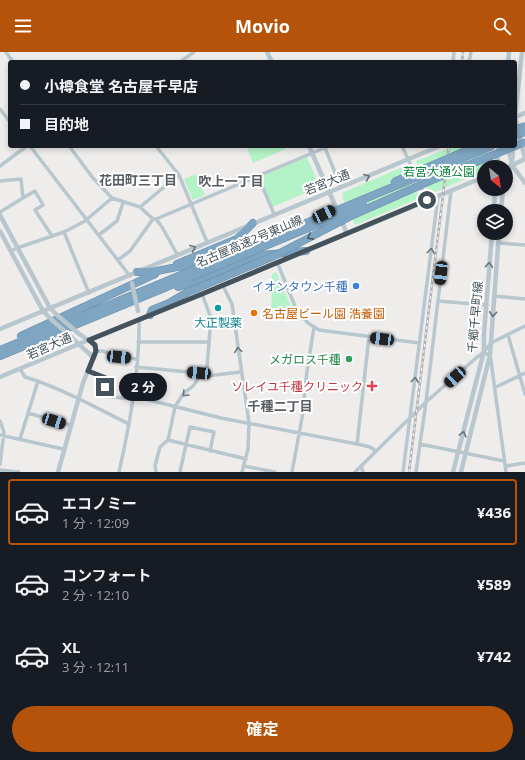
<!DOCTYPE html>
<html lang="ja">
<meta charset="utf-8">
<style>
:root{--surface:#171b24;--page:#20242c;--text:#f1f3f6;--muted:#9ea1a6;--line:#363941;--accent:#b45309}
body{margin:0;font-family:"Open Sans","Noto Sans JP",sans-serif;background:var(--page);color:var(--text);height:100vh;display:flex;flex-direction:column;font-size:15px;white-space:nowrap}
*{box-sizing:border-box;margin:0}
p{font-size:13px;color:var(--muted)}
.icon{flex:none;width:22px;height:22px;fill:none;stroke:currentColor;stroke-width:2;stroke-linecap:round;stroke-linejoin:round}
.map{position:relative;height:420px;overflow:hidden}
.sheet{display:flex;flex-direction:column;background:var(--surface);flex:1}
.sheet>*{flex:none}
.top-card{position:absolute;left:8px;top:8px;width:509px;height:88px;border-radius:4px;box-shadow:0 2px 6px #0003;display:grid;align-content:center;height:88px;padding:0 12px;background:var(--surface)}
.needle{width:26px;rotate:150deg}
.tools{position:absolute;left:477px;top:108px;display:grid;gap:8px}
.tools a{display:grid;place-items:center;width:36px;height:36px;border-radius:50%;background:var(--surface);box-shadow:0 2px 6px #0003;font-size:20px}
.end{position:absolute;width:18px;height:18px;margin:-9px;border:5px solid #43525b;background:#fff;box-shadow:0 0 0 2px #fff}
.from{border-radius:50%}
.bubble{position:absolute;height:28px;border-radius:14px;background:var(--surface);box-shadow:0 2px 6px #0003;font-size:13px;font-weight:700;line-height:28px;text-align:center}
.car{position:absolute;width:12px;height:24px;margin:-12px -6px;border-radius:5px;box-shadow:0 0 3px 1px #0007;background:linear-gradient(#222 24%,#8ab4d8 0 40%,#222 0 76%,#8ab4d8 0 86%,#222 0)}
.top-card b{display:flex;align-items:center;gap:14px;height:38px;font-size:15px}
.top-card b+b{border-top:1px solid var(--line)}
.top-card i{width:10px;height:10px;background:var(--text)}
ul{padding:7px 0 0;list-style:none}
li{display:flex;align-items:center;gap:12px;height:66px;margin:0 8px 6px;padding:0 4px;border:2px solid transparent;border-radius:4px}
li div{flex:1}
li b{display:block;font-size:15px}
li em{font-style:normal;font-weight:700}
li.on{border-color:var(--accent)}
li>.icon{width:36px;height:36px;stroke-width:1.5}
.primary-button{display:flex;gap:8px;margin-top:auto;padding:8px 12px}
.primary-button a{flex:1;height:46px;border-radius:24px;background:var(--accent);color:#fff;font-size:16px;font-weight:700;line-height:46px;text-align:center}
header{display:flex;justify-content:space-between;align-items:center;height:52px;padding:0 12px;background:var(--accent);color:#fff;font-size:18px;font-weight:700}
.map>svg:first-child{display:block}
.green{fill:#b4f3c7}
.lines{fill:none;stroke-linecap:round;stroke-linejoin:round}
.motorway-casing{stroke:#6990ad;stroke-width:8}
.minor{stroke:#b8c6cd;stroke-width:3.5}
.tertiary{stroke:#b8c6cd;stroke-width:4.5}
.motorway{stroke:#7ea5c1;stroke-width:7}
.rail-casing{stroke:#adb2b7;stroke-width:2.5}
.rail{stroke:#fff;stroke-width:1;stroke-dasharray:3;stroke-linecap:butt}
.motorway-bridge-casing{stroke:#6990ad;stroke-width:8;stroke-linecap:butt}
.tertiary-bridge{stroke:#b8c6cd;stroke-width:4.5}
.motorway-bridge{stroke:#7ea5c1;stroke-width:7}
.oneway{stroke:#66757d}
.oneway2{stroke:#495a65}
.route{stroke:#43525b;stroke-width:5}
.shop-dot{fill:#3f7fe0;stroke:#fff;stroke-width:1.5}
.culture-dot{fill:#0f9aa8;stroke:#fff;stroke-width:1.5}
.food-dot{fill:#e8710a;stroke:#fff;stroke-width:1.5}
.leisure-dot{fill:#2e9e5b;stroke:#fff;stroke-width:1.5}
.health-dot{fill:#e0444e;stroke:#fff;stroke-width:1.5}
.labels{text-anchor:middle;dominant-baseline:central;stroke-width:4;stroke-linejoin:round;paint-order:stroke}
.park-label{font-size:12px;fill:#0d833d;stroke:#fff}
.street-label{font-size:12px;fill:#43525b;stroke:#fff}
.shop-label{font-size:12px;fill:#366cbe;stroke:#fff;text-anchor:end}
.food-label{font-size:12px;fill:#c56008;stroke:#fff;text-anchor:start}
.culture-label{font-size:12px;fill:#0d838f;stroke:#fff}
.leisure-label{font-size:12px;fill:#27864d;stroke:#fff;text-anchor:end}
.health-label{font-size:12px;fill:#be3a42;stroke:#fff;text-anchor:end}
.neighbourhood-label{font-size:13px;font-weight:bold;fill:#585d62;stroke:#fff}
</style>
<header><svg class="icon" aria-label="menu" viewBox="0 0 24 24"><path d="M4 6h16M4 12h16M4 18h16"/></svg>Movio<svg class="icon" aria-label="search" viewBox="0 0 24 24"><circle cx="10" cy="10" r="6"/><path d="M15 15l6 6"/></svg></header>
<div class="map">
<svg width="525" height="420" viewBox="0 0 525 420">
<rect width="100%" height="100%" fill="#efecec"/>
<path class="green" d="M246,94H284L286,97L269,104L266,97L269,104L253,111Z
M455,94H486L487,115H484V119L430,142L416,109Z
M307,105L320,135L272,155L260,127L262,124Z
M405,114L420,146L355,173L343,147L342,141Z
M196,122L205,143L193,148L184,127Z
M276,220L293,258L286,264L271,269L272,222Z"/>
<g class="lines">
<g class="motorway-casing">
<path id="motorway" d="M177,212L237,187L253,171
M232,215L261,203L306,199
M137,220L157,219L192,212L219,205L242,193
M178,235L212,224L226,217
M150,263L152,258L169,251L186,241
M21,284L155,222
M0,298L188,220
M0,304L191,225"/>
</g>
<path class="minor" d="M6,0L13,10
M180,10L194,0
M453,10L454,0
M469,10L471,0
M0,57L10,70
M30,94L130,224
M69,94L93,126L112,146L140,155L153,167H156L162,175L177,202
M156,94L179,123L207,190
M402,94L427,148
M325,96L341,135
M0,114L27,94
M258,124L274,162
M0,129L21,127L23,146L35,139L43,153L35,158L52,184
M140,155L179,123
M0,160L23,146
M156,167L329,94
M64,180L89,241
M99,183L117,169L123,151
M499,191L525,193
M11,199L17,196L64,180L85,169L112,146
M118,208L130,199L153,167
M277,210L297,259L308,271L319,278L419,291
M223,234L232,252L249,371L248,397L242,420
M494,244L525,247
M438,249L486,253
M508,283L525,342
M138,290H208
M96,299H103L119,305L137,307
M483,301L490,303L491,309L506,420
M136,315L199,321L206,324L241,320
M20,317L25,325C59,335 97,356 129,372
M88,319L106,327L104,344L132,347
M496,335L525,321
M133,344L221,366L357,392L370,395L376,399
M28,361L70,373
M0,369L4,380L0,412
M0,383L63,397
M20,387L38,329
M168,388L246,407
M357,392L369,285
M420,392L504,409
M244,414L275,420
M361,414L363,420
M506,414L525,411
M0,418L19,420
M119,420C130,372 140,317 139,268
M156,420L155,414L160,395L168,388L175,355L183,342L193,334L207,315L211,266L202,242
M180,420L190,375L214,380L210,399
M292,420L302,366L307,319L314,275
M355,420L426,350L476,306L483,301L491,291L525,274
M403,420L438,144
M416,420L426,350L451,139"/>
<path class="tertiary" d="M267,0L272,10
M522,0L515,65L525,107
M508,10L509,0
M515,65L525,61
M309,94L338,160
M508,95L512,113L525,131
M497,115L499,94
M506,116L525,107
M506,121L512,113L513,94
M494,159L495,137
M501,159L503,137
M0,163L50,256L57,263
M341,167L347,182
M0,179L43,259L51,267
M0,277C147,216 293,155 440,94
M71,285L94,306
M0,325L79,292L202,242L484,125
M58,420L83,331L96,299L95,293L78,281
M453,420L484,299V282L492,181
M461,420L490,303L499,181"/>
<use href="#motorway" class="motorway"/>
<g class="rail-casing">
<path id="rail" d="M462,10L463,0
M409,420L449,94"/>
</g>
<use href="#rail" class="rail"/>
<g class="motorway-bridge-casing">
<path id="motorway-bridge" d="M515,78L525,74
M515,84L525,80
M394,130L477,94
M242,193L256,187
M188,220L492,94
M191,225L364,153
M186,241L276,203L353,163L432,128L525,90"/>
</g>
<path class="tertiary-bridge" d="M132,231L138,259
M57,263L78,281
M51,267L71,285"/>
<use href="#motorway-bridge" class="motorway-bridge"/>
</g>
<defs><path id="oneway-chevron" d="M-2-3.5L2.5 0L-2 3.5" fill="none" stroke-width="1.6" stroke-linecap="round" stroke-linejoin="round"/></defs>
<g class="oneway">
<use href="#oneway-chevron" transform="translate(367 125) rotate(-23)"/>
<use href="#oneway-chevron" transform="translate(193 196) rotate(-23)"/>
<use href="#oneway-chevron" transform="translate(431 199) rotate(-83)"/>
<use href="#oneway-chevron" transform="translate(489 213) rotate(-85)"/>
<use href="#oneway-chevron" transform="translate(493 262) rotate(95)"/>
<use href="#oneway-chevron" transform="translate(238 298) rotate(-98)"/>
<use href="#oneway-chevron" transform="translate(415 328) rotate(-83)"/>
<use href="#oneway-chevron" transform="translate(185 342) rotate(134)"/>
<use href="#oneway-chevron" transform="translate(463 382) rotate(-75)"/>
</g>
<use class="oneway2" href="#oneway-chevron" transform="translate(310 185) rotate(151)"/>
<g class="lines">
<path class="route" d="M105,335L106,326L88,319L96,299L95,293L89,288L202,242L427,148"/>
</g>
<circle class="shop-dot" cx="356" cy="234" r="4"/>
<circle class="culture-dot" cx="218" cy="256" r="4"/>
<circle class="food-dot" cx="254" cy="261" r="4"/>
<circle class="leisure-dot" cx="349" cy="307" r="4"/>
<path class="health-dot" d="M370 328h4v4h4v4h-4v4h-4v-4h-4v-4h4z"/>
<g class="labels">
<g class="park-label">
<text x="439" y="119">若宮大通公園</text>
</g>
<g class="street-label">
<text transform="translate(327 130) rotate(-22)">若宮大通</text>
<text transform="translate(249 189) rotate(-23)">名古屋高速2号東山線</text>
<text transform="translate(475 265) rotate(-85)">千郷千早町線</text>
<text transform="translate(49 294) rotate(-24)">若宮大通</text>
</g>
<g class="shop-label">
<text x="348" y="234">イオンタウン千種</text>
</g>
<g class="food-label">
<text x="262" y="261">名古屋ビール園 浩養園</text>
</g>
<g class="culture-label">
<text x="218" y="270">大正製薬</text>
</g>
<g class="leisure-label">
<text x="341" y="307">メガロス千種</text>
</g>
<g class="health-label">
<text x="363" y="334">ソレイユ千種クリニック</text>
</g>
<g class="neighbourhood-label">
<text x="138" y="128">花田町三丁目</text>
<text x="231" y="129">吹上一丁目</text>
<text x="280" y="354">千種二丁目</text>
</g>
</g>
</svg>
<div class="tools">
<a><svg class="needle" viewBox="-14 -14 28 28"><path d="M0-13l5 13h-10z" fill="#e53935"/><path d="M0 13l5-13h-10z" fill="#9ea1a6"/></svg></a>
<a><svg class="icon" aria-label="layers" viewBox="0 0 24 24"><path d="M12 4l9 5-9 5-9-5zM3 14l9 5 9-5"/></svg></a>
</div>
<i class="end from" style="left:427px;top:148px"></i>
<i class="end" style="left:105px;top:335px"></i>
<div class="bubble" style="left:119px;top:321px;width:48px">2 分</div>
<i class="car" style="left:324px;top:162px;rotate:65deg"></i>
<i class="car" style="left:441px;top:221px;rotate:187deg"></i>
<i class="car" style="left:382px;top:287px;rotate:277deg"></i>
<i class="car" style="left:119px;top:305px;rotate:96deg"></i>
<i class="car" style="left:199px;top:321px;rotate:275deg"></i>
<i class="car" style="left:455px;top:325px;rotate:228deg"></i>
<i class="car" style="left:54px;top:369px;rotate:107deg"></i>
<div class="top-card">
<b><i class="from"></i>小樽食堂 名古屋千早店</b>
<b><i></i>目的地</b>
</div>
</div>
<section class="sheet">
<ul>
<li class="on"><svg class="icon" aria-label="car" viewBox="0 0 24 24"><path d="M5 17H2v-5l4-1 3-4h7l3 4 3 1v5h-3M9 17h6M6 11h13"/><circle cx="7" cy="17" r="2"/><circle cx="17" cy="17" r="2"/></svg><div><b>エコノミー</b><p>1 分 · 12:09</p></div><em>¥436</em></li>
<li><svg class="icon" aria-label="car" viewBox="0 0 24 24"><path d="M5 17H2v-5l4-1 3-4h7l3 4 3 1v5h-3M9 17h6M6 11h13"/><circle cx="7" cy="17" r="2"/><circle cx="17" cy="17" r="2"/></svg><div><b>コンフォート</b><p>2 分 · 12:10</p></div><em>¥589</em></li>
<li><svg class="icon" aria-label="car" viewBox="0 0 24 24"><path d="M5 17H2v-5l4-1 3-4h7l3 4 3 1v5h-3M9 17h6M6 11h13"/><circle cx="7" cy="17" r="2"/><circle cx="17" cy="17" r="2"/></svg><div><b>XL</b><p>3 分 · 12:11</p></div><em>¥742</em></li>
</ul>
<div class="primary-button"><a>確定</a></div>
</section>
